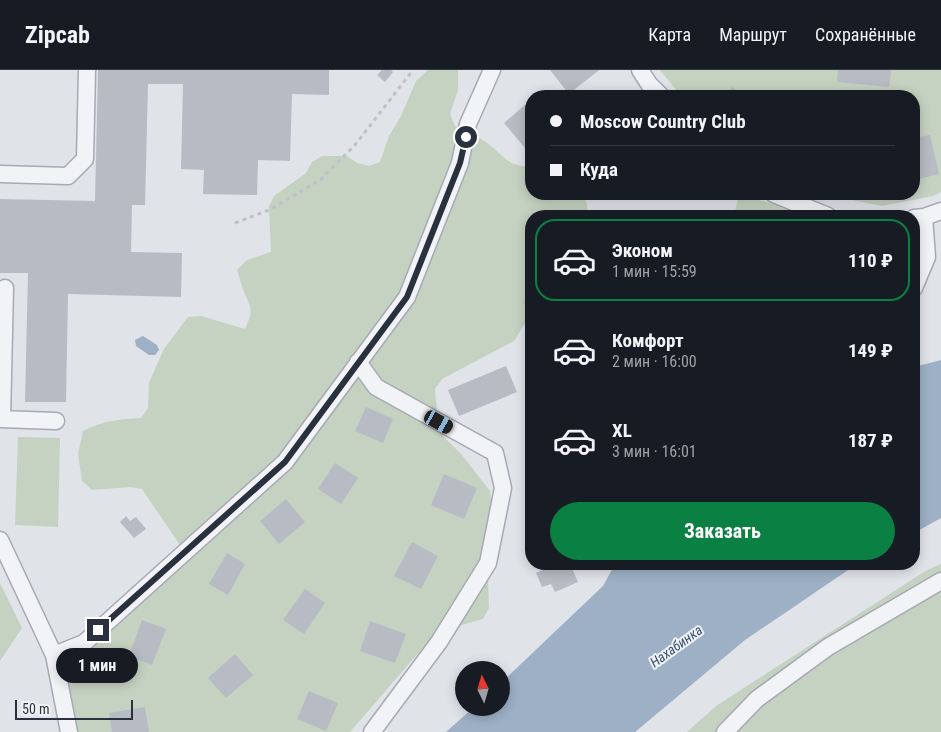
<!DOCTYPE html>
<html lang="ru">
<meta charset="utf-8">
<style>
:root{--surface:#171b24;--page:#20242c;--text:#f1f3f6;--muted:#9ea1a6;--line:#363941;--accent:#0b8043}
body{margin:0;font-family:"Roboto Condensed",sans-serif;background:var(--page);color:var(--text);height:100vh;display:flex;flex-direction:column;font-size:19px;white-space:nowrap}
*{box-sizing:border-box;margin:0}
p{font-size:16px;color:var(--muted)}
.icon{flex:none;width:28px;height:28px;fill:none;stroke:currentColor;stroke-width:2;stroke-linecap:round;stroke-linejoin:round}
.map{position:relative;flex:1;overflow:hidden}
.side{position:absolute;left:525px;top:140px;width:395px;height:360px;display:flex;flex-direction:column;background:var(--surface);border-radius:20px;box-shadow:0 2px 12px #0003}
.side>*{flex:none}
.guide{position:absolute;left:525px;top:20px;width:395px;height:110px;border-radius:20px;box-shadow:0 2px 12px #0003;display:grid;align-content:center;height:110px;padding:0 25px;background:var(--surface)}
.needle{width:32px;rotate:355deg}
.buttons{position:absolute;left:455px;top:591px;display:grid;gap:10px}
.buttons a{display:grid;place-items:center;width:55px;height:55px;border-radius:50%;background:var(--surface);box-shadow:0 2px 12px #0003;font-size:25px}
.scale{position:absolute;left:15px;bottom:12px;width:118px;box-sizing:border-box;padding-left:5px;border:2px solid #2a313e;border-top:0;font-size:14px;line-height:18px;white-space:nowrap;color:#2a313e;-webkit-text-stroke:4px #eff2f5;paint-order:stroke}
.end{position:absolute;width:22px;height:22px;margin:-11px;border:6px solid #2a313e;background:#fff;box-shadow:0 0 0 2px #fff}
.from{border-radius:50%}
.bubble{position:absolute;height:35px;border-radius:18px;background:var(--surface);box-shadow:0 2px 12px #0003;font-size:16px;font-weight:700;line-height:35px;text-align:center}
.car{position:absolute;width:15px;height:30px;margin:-15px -8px;border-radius:6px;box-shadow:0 0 4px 1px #0007;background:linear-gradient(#222 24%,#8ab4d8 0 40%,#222 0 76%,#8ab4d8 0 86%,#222 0)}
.guide b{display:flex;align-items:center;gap:18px;height:48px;font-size:19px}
.guide b+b{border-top:1px solid var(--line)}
.guide i{width:12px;height:12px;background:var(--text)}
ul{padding:9px 0 0;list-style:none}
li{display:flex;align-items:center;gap:15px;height:82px;margin:0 10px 8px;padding:0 15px;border:2px solid transparent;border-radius:20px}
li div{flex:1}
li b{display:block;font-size:19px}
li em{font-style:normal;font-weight:700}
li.current{border-color:var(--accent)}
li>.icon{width:45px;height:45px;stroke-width:1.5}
.button{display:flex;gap:10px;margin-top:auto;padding:10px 25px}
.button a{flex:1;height:58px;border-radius:30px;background:var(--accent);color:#fff;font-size:20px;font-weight:700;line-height:58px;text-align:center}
header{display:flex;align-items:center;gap:30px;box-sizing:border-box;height:70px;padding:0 25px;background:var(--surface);border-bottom:1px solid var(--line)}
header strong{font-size:24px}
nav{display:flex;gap:28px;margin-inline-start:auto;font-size:18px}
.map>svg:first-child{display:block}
.green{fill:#c5d1c1}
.water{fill:#9db0c5}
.building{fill:#b7bcc4}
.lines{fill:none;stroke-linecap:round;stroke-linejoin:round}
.minor-casing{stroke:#a6aab2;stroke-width:19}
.path{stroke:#bec1c6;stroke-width:3;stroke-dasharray:4 4;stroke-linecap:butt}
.minor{stroke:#f2f3f6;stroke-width:16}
.route{stroke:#2a313e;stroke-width:6}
.labels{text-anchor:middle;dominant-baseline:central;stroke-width:4;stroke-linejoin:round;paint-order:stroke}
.water-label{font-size:14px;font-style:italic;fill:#374f6e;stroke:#eff2f5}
</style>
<header>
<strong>Zipcab</strong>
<nav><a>Карта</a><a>Маршрут</a><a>Сохранённые</a></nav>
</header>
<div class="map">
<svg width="941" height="662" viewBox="0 0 941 662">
<rect width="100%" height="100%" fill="#e0e3e8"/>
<path class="green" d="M428,0H458V20L450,44L455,56C465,61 478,66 487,73C506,87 505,95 531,97V124H583L587,134L588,146H531V193L526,201L531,214V248C524,252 519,264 514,271L442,309L435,319L438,356L444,367L462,385L490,421L492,444L488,513L489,538L483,549L447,559L426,574L350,662H78L67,618L75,594L187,489L178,472L142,419L130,417L92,420L82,411L78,384L83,361C102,351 120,349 141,348L148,338L149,313L154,301L164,279L188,247L201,246L245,259C253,242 252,240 245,224C241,216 240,208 237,200L247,190L271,182L269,136L274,126L306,103L312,92L322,86H347L357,93L369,96L380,92L389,66L401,46L416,11Z
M660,0H941V122L933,126L882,136L823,124H914V26H681Z
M739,125L821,146H734Z
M18,367L60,368L58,457L15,455Z
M941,494V662H687L716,636L927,500Z
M0,513L22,558L0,591Z"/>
<path class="water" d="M143,266L157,275L159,280L155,285H149L136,276L135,270Z
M941,290V448L914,463V297Z
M615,494H857L745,570L635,662H446L473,638H501V613L603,516Z"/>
<path class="building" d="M98,0H329V25L292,24L290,91L258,90L257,125L203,124L204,100L181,99L183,14H148L145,135H132L131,182L182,183L181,227L68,224L66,332H25L28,203H0V129L95,131Z
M382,0H391L393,2L385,12L377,5Z
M550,0H599L569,24Z
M838,0H891L889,17L837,12Z
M732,17L744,26H726Z
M526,34L531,40V85L504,53Z
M930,65L939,104L914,110V68Z
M506,296L517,322L459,346L448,320Z
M366,337L393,349L383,373L355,361Z
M335,393L358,408L341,434L318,419Z
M444,404L477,418L464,449L431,435Z
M286,429L305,452L279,474L260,451Z
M126,446L130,451L136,447L146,459L134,468L120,452Z
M412,472L438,486L421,519L394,506Z
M227,483L245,494L228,525L209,514Z
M542,494H570L578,512L555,522L551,514L542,517L536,503L545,499Z
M305,519L325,533L304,564L283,550Z
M142,550L166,559L152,595L129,586Z
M370,551L406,564L395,593L360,581Z
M235,584L253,605L226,628L208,608Z
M309,621L338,633L326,661L297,649Z
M145,637L149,662H112L109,643Z"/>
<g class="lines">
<g class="minor-casing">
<path id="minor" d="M640,0L649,14L661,26
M0,104L68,106L85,89L87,0
M774,124L828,146
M914,148L924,147L941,141
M914,218L927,187L924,147
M358,292L376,317L495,383L503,418L488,493L439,572L372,662
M0,349L56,351
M2,349L5,218
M0,470L54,585L69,662
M54,585L84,573L285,392L407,227L460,93L468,54L492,0
M725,662L757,629L828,577L941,511"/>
</g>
<path class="path" d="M235,153L269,140L320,110L355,75L413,0
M524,232L531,236"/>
<use href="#minor" class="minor"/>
</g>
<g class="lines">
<path class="route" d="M98,560L285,392L407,227L460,93L466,67"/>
</g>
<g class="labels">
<g class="water-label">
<text transform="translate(676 576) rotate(-36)">Нахабинка</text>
</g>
</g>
</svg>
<div class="buttons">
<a><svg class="needle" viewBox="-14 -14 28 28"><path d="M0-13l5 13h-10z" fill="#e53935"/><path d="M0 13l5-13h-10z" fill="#9ea1a6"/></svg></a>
</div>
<div class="scale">50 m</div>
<i class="end from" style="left:466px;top:67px"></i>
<i class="end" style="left:98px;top:560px"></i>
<div class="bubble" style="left:56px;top:578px;width:82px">1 мин</div>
<i class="car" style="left:439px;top:352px;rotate:119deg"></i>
<div class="guide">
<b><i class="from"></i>Moscow Country Club</b>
<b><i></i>Куда</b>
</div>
<section class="side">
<ul>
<li class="current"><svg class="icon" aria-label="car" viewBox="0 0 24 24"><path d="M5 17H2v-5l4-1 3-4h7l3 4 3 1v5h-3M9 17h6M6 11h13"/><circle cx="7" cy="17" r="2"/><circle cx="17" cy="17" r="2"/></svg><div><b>Эконом</b><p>1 мин · 15:59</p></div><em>110 ₽</em></li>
<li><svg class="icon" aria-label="car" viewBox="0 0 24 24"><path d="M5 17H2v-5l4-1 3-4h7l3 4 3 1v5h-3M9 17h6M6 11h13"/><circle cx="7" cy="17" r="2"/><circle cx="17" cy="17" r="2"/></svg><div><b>Комфорт</b><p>2 мин · 16:00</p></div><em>149 ₽</em></li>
<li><svg class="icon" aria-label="car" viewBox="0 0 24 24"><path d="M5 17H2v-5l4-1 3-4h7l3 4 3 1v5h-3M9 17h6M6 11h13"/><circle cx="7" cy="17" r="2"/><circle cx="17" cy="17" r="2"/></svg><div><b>XL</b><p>3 мин · 16:01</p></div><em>187 ₽</em></li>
</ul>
<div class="button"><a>Заказать</a></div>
</section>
</div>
